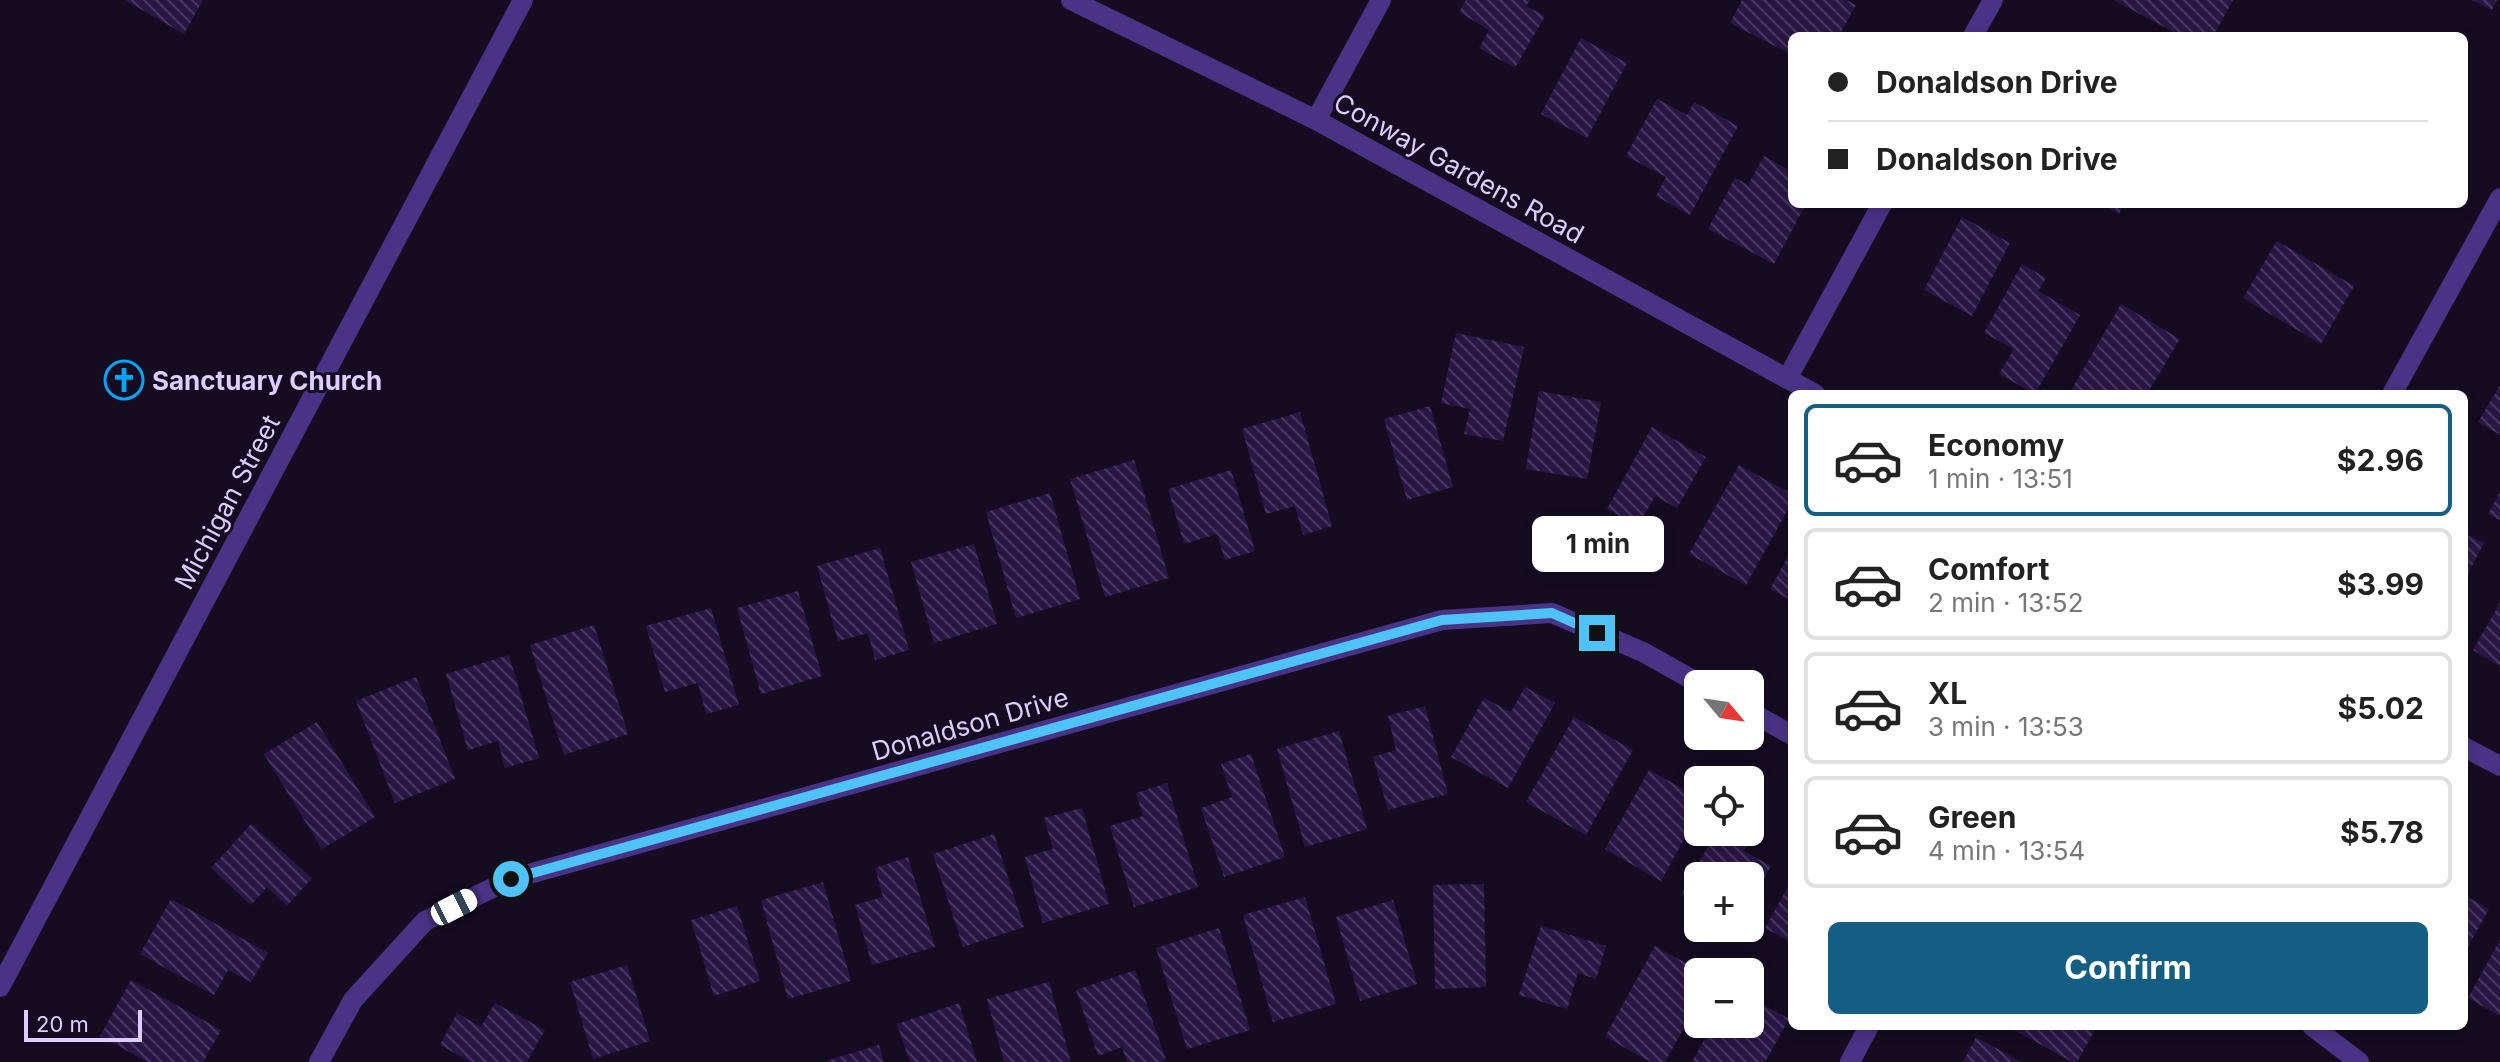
<!DOCTYPE html>
<meta charset="utf-8">
<style>
:root{--surface:#fff;--page:#f6f6f6;--text:#222;--muted:#767676;--line:#e0e0e0;--accent:#135e82}
body{margin:0;font-family:Inter,sans-serif;background:var(--page);color:var(--text);height:100vh;display:flex;flex-direction:column;font-size:30px;white-space:nowrap}
*{box-sizing:border-box;margin:0}
p{font-size:26px;color:var(--muted)}
.icon{flex:none;width:44px;height:44px;fill:none;stroke:currentColor;stroke-width:2;stroke-linecap:round;stroke-linejoin:round}
.map{position:relative;flex:1;overflow:hidden}
.details{position:absolute;left:1788px;top:390px;width:680px;height:640px;display:flex;flex-direction:column;background:var(--surface);border-radius:12px;box-shadow:0 4px 12px #0003}
.details>*{flex:none}
.top-card{position:absolute;left:1788px;top:32px;width:680px;height:176px;border-radius:12px;box-shadow:0 4px 12px #0003;display:grid;align-content:center;height:176px;padding:0 40px;background:var(--surface)}
.needle{width:52px;rotate:119deg}
.tools{position:absolute;left:1684px;top:670px;display:grid;gap:16px}
.tools a{display:grid;place-items:center;width:80px;height:80px;border-radius:12px;background:var(--surface);box-shadow:0 4px 12px #0003;font-size:40px}
.scale{position:absolute;left:24px;bottom:20px;width:118px;box-sizing:border-box;padding-left:8px;border:4px solid #decdff;border-top:0;font-size:22px;line-height:28px;white-space:nowrap;color:#decdff;-webkit-text-stroke:6px #150c22;paint-order:stroke}
.end{position:absolute;width:36px;height:36px;margin:-18px;border:10px solid #4fc3f7;background:#111;box-shadow:0 0 0 4px #111}
.from{border-radius:50%}
.bubble{position:absolute;height:56px;border-radius:12px;background:var(--surface);box-shadow:0 4px 12px #0003;font-size:26px;font-weight:700;line-height:56px;text-align:center}
.car{position:absolute;width:24px;height:48px;margin:-24px -12px;border-radius:10px;box-shadow:0 0 6px 2px #0007;background:linear-gradient(#fff 24%,#345 0 40%,#fff 0 76%,#345 0 86%,#fff 0)}
.top-card b{display:flex;align-items:center;gap:28px;height:76px;font-size:30px}
.top-card b+b{border-top:2px solid var(--line)}
.top-card i{width:20px;height:20px;background:var(--text)}
ul{padding:14px 0 0;list-style:none}
li{display:flex;align-items:center;gap:24px;height:112px;margin:0 16px 12px;padding:0 24px;border:4px solid var(--line);border-radius:12px}
li div{flex:1}
li b{display:block;font-size:30px}
li em{font-style:normal;font-weight:700}
li.active{border-color:var(--accent)}
li>.icon{width:72px;height:72px;stroke-width:1.5}
.action{display:flex;gap:16px;margin-top:auto;padding:16px 40px}
.action a{flex:1;height:92px;border-radius:12px;background:var(--accent);color:#fff;font-size:32px;font-weight:700;line-height:92px;text-align:center}
.map>svg:first-child{display:block}
.building{fill:url(#building-back-hatch)}
.lines{fill:none;stroke-linecap:round;stroke-linejoin:round}
.minor{stroke:#493385;stroke-width:20}
.route{stroke:#4fc3f7;stroke-width:10}
.labels{text-anchor:middle;dominant-baseline:central;stroke-width:6;stroke-linejoin:round;paint-order:stroke}
.street-label{font-size:26px;fill:#decdff;stroke:#150c22}
.poi-label{font-size:26px;font-weight:bold;fill:#decdff;stroke:#150c22;text-anchor:start}
</style>
<div class="map">
<svg width="2500" height="1062" viewBox="0 0 2500 1062">
<defs>
<pattern id="building-back-hatch" width="6" height="6" patternUnits="userSpaceOnUse" patternTransform="scale(2)"><rect width="6" height="6" fill="#2a1645"/><path d="M-1 5l2 2M0 0l6 6M5-1l2 2" fill="none" stroke="#483761"/></pattern>
</defs>
<rect width="100%" height="100%" fill="#150c22"/>
<path class="building" d="M125,0H203L184,34Z
M1466,0H1530L1526,6L1545,16L1515,68L1479,48L1489,30L1459,12Z
M1742,0H1846L1856,5L1841,32L1849,36H1792V55L1730,23Z
M2114,0H2233L2213,36H2181Z
M2472,0H2497L2492,10Z
M1581,38L1627,63L1587,138L1541,114Z
M1657,99L1687,115L1694,102L1738,126L1690,215L1656,196L1666,177L1626,156Z
M1764,156L1792,172V204H1806L1774,264L1708,229L1735,178L1748,185Z
M2100,204H2124L2119,214Z
M1962,217L2010,243L1972,316L1924,290Z
M2277,241L2354,286L2321,344L2243,298Z
M2022,264L2046,278L2038,291L2080,315L2035,394L1999,374L2014,349L1984,333Z
M2121,304L2180,339L2147,394H2069Z
M1456,333L1524,347L1503,441L1464,434L1470,409L1441,403Z
M2500,385V435L2478,422Z
M1539,391L1601,402L1587,479L1526,469Z
M1430,406L1453,487L1407,500L1384,419Z
M1300,412L1332,526L1303,535L1295,506L1266,514L1242,429Z
M1652,427L1706,457L1677,508L1655,496L1638,526L1607,509Z
M1134,460L1169,578L1105,597L1070,479Z
M1739,465L1792,494V502L1746,585L1689,554Z
M1231,470L1255,551L1225,560L1217,534L1184,544L1168,489Z
M2500,492V520L2488,514Z
M1050,493L1080,599L1016,618L986,512Z
M2464,533L2484,543L2464,581Z
M974,544L997,624L934,643L911,562Z
M880,548L909,650L875,660L868,633L838,641L817,566Z
M1792,549V601L1770,589Z
M798,591L822,676L761,694L737,608Z
M2500,603V666L2473,650Z
M711,608L739,705L706,714L698,683L665,692L646,626Z
M594,625L628,734L564,755L530,645Z
M509,655L539,758L505,768L498,741L468,750L446,674Z
M416,677L455,779L395,803L356,701Z
M1525,687L1555,703L1508,788L1451,757L1484,698L1511,712Z
M1425,706L1448,794L1388,810L1373,757L1396,750L1388,716Z
M1574,717L1633,750L1586,835L1526,802Z
M317,722L375,817L322,849L264,754Z
M1339,731L1367,829L1305,847L1277,749Z
M1251,754L1285,857L1224,877L1201,808L1232,797L1221,764Z
M1649,770L1698,797V814L1661,881L1605,849Z
M1167,783L1198,887L1134,907L1110,826L1143,816L1136,793Z
M1082,808L1109,904L1043,923L1025,857L1053,849L1044,818Z
M1750,817L1760,822L1744,851L1771,866L1750,903V876H1698V904L1681,895L1716,832H1750Z
M251,824L312,878L287,906L267,887L251,905L211,868Z
M994,834L1024,927L963,947L933,854Z
M908,857L935,947L872,965L855,905L883,897L875,868Z
M1792,879V943L1765,928Z
M823,882L851,981L788,999L761,900Z
M1484,884L1486,987L1435,989L1433,885Z
M2464,895L2489,909L2464,954Z
M1305,897L1336,1004L1273,1022L1243,915Z
M171,899L268,953L251,982L228,970L214,995L140,954Z
M1393,900L1417,984L1360,1001L1336,917Z
M737,906L760,981L714,996L691,920Z
M1541,926L1606,946L1596,979L1578,973L1567,1009L1519,995Z
M1219,928L1250,1030L1187,1049L1156,948Z
M2500,940V1016L2468,998Z
M1655,946L1702,972H1698V1002L1665,1062H1651L1605,1037Z
M627,965L650,1041L593,1059L570,982Z
M1135,970L1166,1060L1160,1062H1127L1122,1047L1098,1056L1076,990Z
M131,980L221,1030L203,1062H148L100,1036Z
M1049,982L1071,1062H1004L987,999Z
M1750,997L1789,1019L1765,1062H1692L1713,1024H1750Z
M495,1003L545,1030L527,1062H471L440,1045L457,1013L481,1027Z
M959,1003L977,1062H910L897,1024Z
M2007,1026H2097L2077,1062H2072Z
M1976,1037L2021,1062H1963Z
M879,1045L884,1062H826V1061Z"/>
<g class="lines">
<path class="minor" d="M1071,0L1316,120L1815,394
M1973,36L1993,0
M1316,120L1381,0
M1787,379L1882,204
M2392,394L2500,198
M1750,712L1792,735
M2464,747L2500,766
M0,987L523,0
M2312,1026L2359,1062
M319,1062L353,1000L425,921L511,879L1442,620L1552,613L1643,652L1700,684
M1850,1062L1869,1026"/>
</g>
<g class="lines">
<path class="route" d="M511,879L1442,620L1552,613L1597,633"/>
</g>
<defs>
<g id="church-ring" transform="scale(2)"><circle r="9.5" fill="#150c22" stroke="#00a7f8" stroke-width="1.5"/><path d="M-1.2-6h2.4v3.5h3.3v2.4h-3.3V6h-2.4V-.1h-3.3v-2.4h3.3Z" fill="#00a7f8"/></g>
</defs>
<g fill-rule="evenodd">
<use href="#church-ring" x="124" y="380"/>
</g>
<g class="labels">
<g class="street-label">
<text transform="translate(1459 168) rotate(29)">Conway Gardens Road</text>
<text transform="translate(227 502) rotate(-62)">Michigan Street</text>
<text transform="translate(970 724) rotate(-16)">Donaldson Drive</text>
</g>
<g class="poi-label">
<text x="152" y="380">Sanctuary Church</text>
</g>
</g>
</svg>
<div class="tools">
<a><svg class="needle" viewBox="-14 -14 28 28"><path d="M0-13l5 13h-10z" fill="#e53935"/><path d="M0 13l5-13h-10z" fill="#767676"/></svg></a>
<a><svg class="icon" aria-label="locate" viewBox="0 0 24 24"><circle cx="12" cy="12" r="6"/><path d="M12 2v4M12 18v4M2 12h4M18 12h4"/></svg></a>
<a>+</a>
<a>−</a>
</div>
<div class="scale">20 m</div>
<i class="end from" style="left:511px;top:879px"></i>
<i class="end" style="left:1597px;top:633px"></i>
<div class="bubble" style="left:1532px;top:516px;width:132px">1 min</div>
<i class="car" style="left:454px;top:907px;rotate:63deg"></i>
<div class="top-card">
<b><i class="from"></i>Donaldson Drive</b>
<b><i></i>Donaldson Drive</b>
</div>
<section class="details">
<ul>
<li class="active"><svg class="icon" aria-label="car" viewBox="0 0 24 24"><path d="M5 17H2v-5l4-1 3-4h7l3 4 3 1v5h-3M9 17h6M6 11h13"/><circle cx="7" cy="17" r="2"/><circle cx="17" cy="17" r="2"/></svg><div><b>Economy</b><p>1 min · 13:51</p></div><em>$2.96</em></li>
<li><svg class="icon" aria-label="car" viewBox="0 0 24 24"><path d="M5 17H2v-5l4-1 3-4h7l3 4 3 1v5h-3M9 17h6M6 11h13"/><circle cx="7" cy="17" r="2"/><circle cx="17" cy="17" r="2"/></svg><div><b>Comfort</b><p>2 min · 13:52</p></div><em>$3.99</em></li>
<li><svg class="icon" aria-label="car" viewBox="0 0 24 24"><path d="M5 17H2v-5l4-1 3-4h7l3 4 3 1v5h-3M9 17h6M6 11h13"/><circle cx="7" cy="17" r="2"/><circle cx="17" cy="17" r="2"/></svg><div><b>XL</b><p>3 min · 13:53</p></div><em>$5.02</em></li>
<li><svg class="icon" aria-label="car" viewBox="0 0 24 24"><path d="M5 17H2v-5l4-1 3-4h7l3 4 3 1v5h-3M9 17h6M6 11h13"/><circle cx="7" cy="17" r="2"/><circle cx="17" cy="17" r="2"/></svg><div><b>Green</b><p>4 min · 13:54</p></div><em>$5.78</em></li>
</ul>
<div class="action"><a>Confirm</a></div>
</section>
</div>
